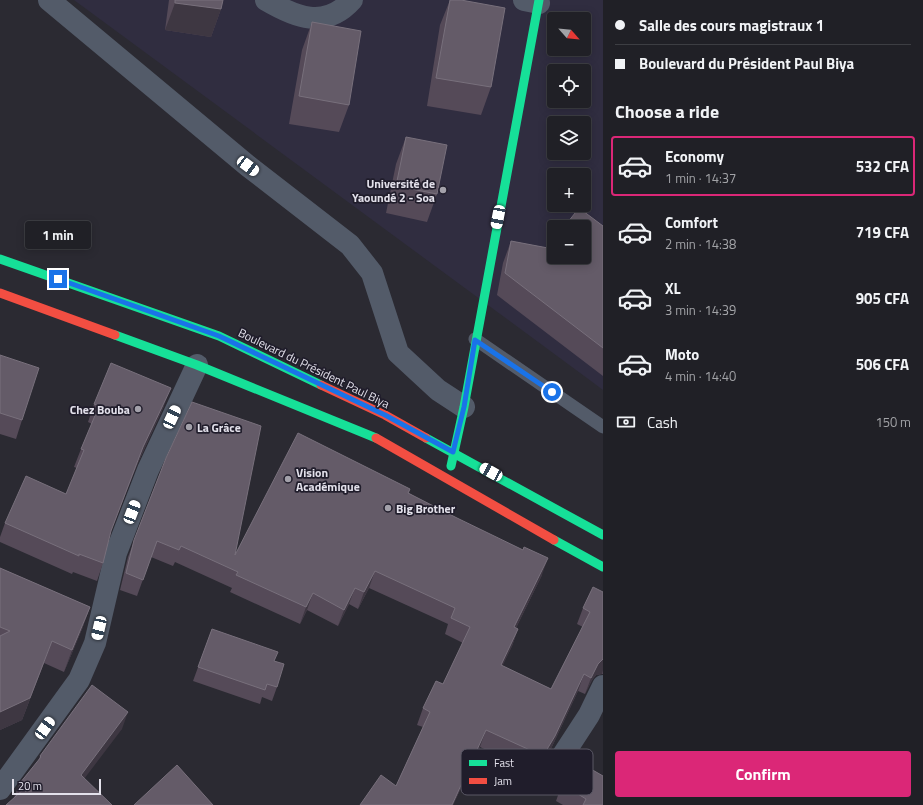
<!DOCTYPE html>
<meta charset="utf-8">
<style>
:root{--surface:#202026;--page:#2d2d32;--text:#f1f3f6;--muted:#a2a3a7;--line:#3d3e43;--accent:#db2777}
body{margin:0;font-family:"Titillium Web",sans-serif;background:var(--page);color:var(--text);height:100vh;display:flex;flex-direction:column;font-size:15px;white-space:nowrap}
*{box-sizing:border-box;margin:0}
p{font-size:13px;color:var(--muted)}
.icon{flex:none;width:22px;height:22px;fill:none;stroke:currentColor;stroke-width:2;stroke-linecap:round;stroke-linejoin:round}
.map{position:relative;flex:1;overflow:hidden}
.details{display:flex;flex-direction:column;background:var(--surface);width:320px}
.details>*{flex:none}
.top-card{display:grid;align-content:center;height:88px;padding:0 12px;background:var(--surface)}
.needle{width:26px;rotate:117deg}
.fabs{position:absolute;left:547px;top:12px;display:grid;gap:8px}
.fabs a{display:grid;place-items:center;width:44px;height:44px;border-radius:4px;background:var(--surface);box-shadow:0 2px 10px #0003,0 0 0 1px var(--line);font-size:20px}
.scale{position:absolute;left:12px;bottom:10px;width:89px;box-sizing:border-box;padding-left:4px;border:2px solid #e3e1eb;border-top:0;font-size:11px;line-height:14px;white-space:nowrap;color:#e3e1eb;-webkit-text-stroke:3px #201d2b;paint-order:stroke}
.end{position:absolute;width:18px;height:18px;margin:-9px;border:5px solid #1a73e8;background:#fff;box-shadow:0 0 0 2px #fff}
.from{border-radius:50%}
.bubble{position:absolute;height:28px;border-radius:4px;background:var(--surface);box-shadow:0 2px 10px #0003,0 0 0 1px var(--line);font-size:13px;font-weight:700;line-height:28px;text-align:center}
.car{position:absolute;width:12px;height:24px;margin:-12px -6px;border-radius:5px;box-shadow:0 0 3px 1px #0007;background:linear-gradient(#fff 24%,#345 0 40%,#fff 0 76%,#345 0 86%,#fff 0)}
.top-card b{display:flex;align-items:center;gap:14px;height:38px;font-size:15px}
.top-card b+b{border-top:1px solid var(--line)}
.top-card i{width:10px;height:10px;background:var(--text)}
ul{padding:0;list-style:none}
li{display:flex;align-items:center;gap:12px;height:60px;margin:0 8px 6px;padding:0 4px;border:2px solid transparent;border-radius:4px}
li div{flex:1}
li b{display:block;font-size:15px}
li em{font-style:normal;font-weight:700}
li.current{border-color:var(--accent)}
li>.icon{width:36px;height:36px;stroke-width:1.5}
h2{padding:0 12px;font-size:18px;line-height:48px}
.pay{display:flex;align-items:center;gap:10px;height:44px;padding:0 12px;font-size:15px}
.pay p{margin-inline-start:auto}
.action{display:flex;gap:8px;margin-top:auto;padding:8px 12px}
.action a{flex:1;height:46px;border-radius:4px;background:var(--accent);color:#fff;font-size:16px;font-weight:700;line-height:46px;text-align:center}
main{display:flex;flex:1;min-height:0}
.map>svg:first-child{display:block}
.built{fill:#302d40;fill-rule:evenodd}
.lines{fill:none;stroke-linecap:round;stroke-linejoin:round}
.lane{stroke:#535b69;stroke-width:13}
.street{stroke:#535b69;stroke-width:22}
.fast{stroke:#16e098;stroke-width:9}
.jam{stroke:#f24e42;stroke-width:9}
.wall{fill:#554a58}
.shaded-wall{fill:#3e3742}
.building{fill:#645b68;stroke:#78707c}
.route{stroke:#1a73e8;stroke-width:5}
.poi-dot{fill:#a3a1aa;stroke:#201d2b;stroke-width:1.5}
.labels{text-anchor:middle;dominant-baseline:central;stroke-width:3.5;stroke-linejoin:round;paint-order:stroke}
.poi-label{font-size:12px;font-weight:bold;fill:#e3e1eb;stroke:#201d2b;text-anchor:start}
.street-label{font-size:12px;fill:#e3e1eb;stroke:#201d2b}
.key{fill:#201d2b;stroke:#5a5865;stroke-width:1}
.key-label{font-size:11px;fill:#e3e1eb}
</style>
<main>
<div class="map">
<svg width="603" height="805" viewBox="0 0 603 805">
<rect width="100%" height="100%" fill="#2b2a32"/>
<path class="built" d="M74,0H603V390L591,381ZM554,19H584V49H554ZM554,71H584V101H554ZM554,123H584V153H554ZM554,175H584V205H554ZM554,227H584V257H554Z"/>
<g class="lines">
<path class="lane" d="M475,339L603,427"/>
<path class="street" d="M49,0L248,166L350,245L372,273L398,353L438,390L464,407
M266,0C295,17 325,30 352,0
M524,0L539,3
M548,778L589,715L603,686
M0,789L79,680L95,643L116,553L148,470L197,365"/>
<path class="fast" d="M0,259L219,336L321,385
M115,335L197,365L376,438
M426,438L603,535
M451,466L464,407L539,0
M554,540L603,567"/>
<path class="jam" d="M0,293L115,335
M321,385L385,415L426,438
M376,438L554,540"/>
</g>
<path class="wall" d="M169,0H223L221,9L211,37L165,30Z
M450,0H461L491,87L481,115L427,106L440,25Z
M312,22L349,105L339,132L289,124L302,50Z
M406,137L437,194L427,222L386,213L396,164Z
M603,226V376L497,295L503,263L511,241L548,248Z
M0,355L22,420L16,439L0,434Z
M94,404L164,406L137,465L110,533L103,563L97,581L73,572L72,574L0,542V537L5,523L66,494L77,468L74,467L81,449L92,424L88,422Z
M166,458L235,555L410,489L409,493L542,575L516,628L518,629L512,646L502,666L551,689L583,627L577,624L583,608L603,592V674H602L596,675L592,680L585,694L578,691L549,753L537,773L480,747L453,805H360L396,786L423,727L417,725L423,708L443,684L463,643L445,634L448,624L369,588L358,609L349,604L338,626L307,610L300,624L230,592L232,588L175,562L173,566L151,557L137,596L120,590L128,557Z
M0,568L90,607L82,629L64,672L44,663L22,720L0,730Z
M212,629L274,661L277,687L272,701L262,697L260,704L193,681Z
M122,729L14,797L20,783L38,761L40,756Z
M562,784L603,805H563L556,801Z"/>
<path class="shaded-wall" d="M175,3L221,9L211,37L165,30Z
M171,388L164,406L137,465L104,549L143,447Z
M548,558L542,575L508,644L514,627Z
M375,571L369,588L358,609L364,592Z
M355,588L349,604L338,626L344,610Z
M313,593L307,610L300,624L306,607Z
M90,607L82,629L64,672L72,650Z
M518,629L512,646L495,682L501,665Z
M52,641L22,720L0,730V712Z
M602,659H603V670L602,674L596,675L592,680L585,694L591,678L598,664Z
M584,674L578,691L549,753L537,773L543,756Z
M128,712L122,729L75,791L81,775Z
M486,730L480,747L453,805H452Z"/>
<path class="building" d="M175,0H223L221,9L175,3Z
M450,0H461L505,8L491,87L436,78Z
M312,22L361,31L349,105L299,96Z
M406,137L447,145L437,194L396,186Z
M579,208L603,226V348L505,273L511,241L548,248L554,240V257H584V227H564Z
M0,355L39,368L22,420L0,413Z
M111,363L171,388L143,447L111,531L103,563L79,554V556L5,523L26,476L66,494L84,450L81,449L99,406L94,404Z
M192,402L261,426L235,555L298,433L410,489L408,493L457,518L523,550L524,547L548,558L514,627L518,629L501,665L551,689L590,612L583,608L593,587L603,592V659L598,664L591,678L584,674L555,736L543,756L486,730L452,805H360L381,775L396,786L430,712L423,708L436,681L443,684L470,627L451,618L455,608L375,571L364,592L355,588L344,610L313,593L306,607L236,575L238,572L181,546L179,550L157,541L143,580L126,573L134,540L166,458Z
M0,568L90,607L72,650L52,641L30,698L0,712V636L10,631L0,627Z
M212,629L278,652L274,661L284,664L277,687L267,684L265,690L198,667Z
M92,685L128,712L81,775L112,805H6L25,788L20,783L41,757L40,756Z
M577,761L603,776V805H583L586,799L562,784Z
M177,765L213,805H134Z"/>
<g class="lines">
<path class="route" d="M58,279L219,336L385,415L453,452L464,407L475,340L552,392"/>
</g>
<g class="poi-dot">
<circle cx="443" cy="190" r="4"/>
<circle cx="138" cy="409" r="4"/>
<circle cx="189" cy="427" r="4"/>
<circle cx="288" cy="479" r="4"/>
<circle cx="388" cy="508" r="4"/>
</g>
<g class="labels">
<g class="poi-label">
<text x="435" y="183" text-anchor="end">Université de<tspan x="435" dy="14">Yaoundé 2 - Soa</tspan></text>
<text x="130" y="409" text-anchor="end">Chez Bouba</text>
<text x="197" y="427">La Grâce</text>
<text x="296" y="472">Vision<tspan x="296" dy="14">Académique</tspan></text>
<text x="396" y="508">Big Brother</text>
</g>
<g class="street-label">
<text transform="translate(314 368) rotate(26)">Boulevard du Président Paul Biya</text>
</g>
</g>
<rect x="461" y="749" width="132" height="46" rx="6" class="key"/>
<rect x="469" y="760" width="18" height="6" fill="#16e098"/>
<rect x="469" y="778" width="18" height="6" fill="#f24e42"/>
<g class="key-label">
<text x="494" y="767">Fast</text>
<text x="494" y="785">Jam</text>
</g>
</svg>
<div class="fabs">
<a><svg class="needle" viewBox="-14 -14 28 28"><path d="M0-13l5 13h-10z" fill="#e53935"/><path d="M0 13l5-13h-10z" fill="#a2a3a7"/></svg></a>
<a><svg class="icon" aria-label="locate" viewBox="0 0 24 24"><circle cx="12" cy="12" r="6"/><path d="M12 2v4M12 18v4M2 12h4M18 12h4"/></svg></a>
<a><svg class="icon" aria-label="layers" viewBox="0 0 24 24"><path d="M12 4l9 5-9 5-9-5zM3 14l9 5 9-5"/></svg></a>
<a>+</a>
<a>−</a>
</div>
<div class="scale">20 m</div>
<i class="end from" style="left:552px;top:392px"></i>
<i class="end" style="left:58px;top:279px"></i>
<div class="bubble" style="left:25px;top:221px;width:66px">1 min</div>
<i class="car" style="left:248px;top:166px;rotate:127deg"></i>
<i class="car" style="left:498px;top:217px;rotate:191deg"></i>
<i class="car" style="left:172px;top:417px;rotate:25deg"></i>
<i class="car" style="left:491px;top:472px;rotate:299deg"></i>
<i class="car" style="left:132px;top:512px;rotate:21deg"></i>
<i class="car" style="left:99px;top:628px;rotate:193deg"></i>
<i class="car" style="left:45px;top:728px;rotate:36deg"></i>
</div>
<section class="details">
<div class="top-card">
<b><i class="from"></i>Salle des cours magistraux 1</b>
<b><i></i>Boulevard du Président Paul Biya</b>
</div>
<h2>Choose a ride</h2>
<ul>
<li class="current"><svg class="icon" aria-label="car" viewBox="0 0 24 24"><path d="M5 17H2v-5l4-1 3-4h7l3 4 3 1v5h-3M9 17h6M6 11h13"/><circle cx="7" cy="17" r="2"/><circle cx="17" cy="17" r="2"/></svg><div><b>Economy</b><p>1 min · 14:37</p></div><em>532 CFA</em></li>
<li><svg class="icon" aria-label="car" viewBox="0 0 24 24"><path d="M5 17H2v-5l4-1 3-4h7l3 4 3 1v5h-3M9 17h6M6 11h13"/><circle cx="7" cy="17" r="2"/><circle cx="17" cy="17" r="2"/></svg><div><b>Comfort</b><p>2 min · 14:38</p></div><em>719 CFA</em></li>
<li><svg class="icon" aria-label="car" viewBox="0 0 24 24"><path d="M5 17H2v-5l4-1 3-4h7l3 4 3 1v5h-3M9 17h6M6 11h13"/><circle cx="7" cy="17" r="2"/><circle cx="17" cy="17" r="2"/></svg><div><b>XL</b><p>3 min · 14:39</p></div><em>905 CFA</em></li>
<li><svg class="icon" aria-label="car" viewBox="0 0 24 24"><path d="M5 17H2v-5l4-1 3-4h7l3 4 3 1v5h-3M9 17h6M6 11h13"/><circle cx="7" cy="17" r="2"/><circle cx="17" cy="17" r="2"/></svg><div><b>Moto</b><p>4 min · 14:40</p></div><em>506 CFA</em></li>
</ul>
<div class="pay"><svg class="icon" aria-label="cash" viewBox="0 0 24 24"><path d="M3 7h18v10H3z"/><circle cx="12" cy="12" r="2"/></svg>Cash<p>150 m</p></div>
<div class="action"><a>Confirm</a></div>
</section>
</main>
